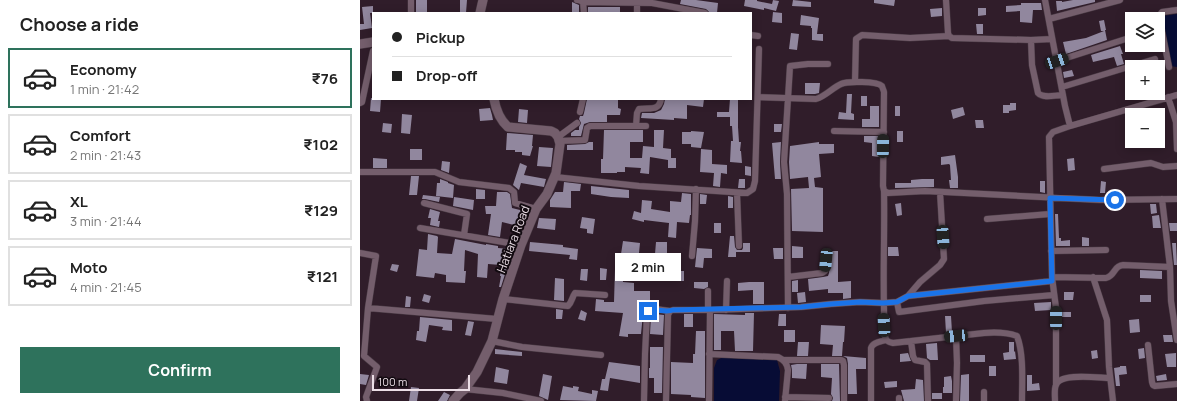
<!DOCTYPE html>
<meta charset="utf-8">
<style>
:root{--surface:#fff;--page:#f6f6f6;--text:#222;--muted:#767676;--line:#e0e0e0;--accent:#2e725c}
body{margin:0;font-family:Manrope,sans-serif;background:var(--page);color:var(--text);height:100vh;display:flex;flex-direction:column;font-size:15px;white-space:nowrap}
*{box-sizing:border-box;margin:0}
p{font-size:13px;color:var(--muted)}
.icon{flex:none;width:22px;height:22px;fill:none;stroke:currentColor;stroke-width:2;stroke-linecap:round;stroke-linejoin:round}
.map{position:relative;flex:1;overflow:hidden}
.details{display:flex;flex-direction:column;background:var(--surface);width:360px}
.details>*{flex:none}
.guide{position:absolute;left:12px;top:12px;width:380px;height:88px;border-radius:0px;box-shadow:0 2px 10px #0003;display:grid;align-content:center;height:88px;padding:0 20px;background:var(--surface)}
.buttons{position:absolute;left:765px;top:12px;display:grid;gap:8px}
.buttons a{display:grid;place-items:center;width:40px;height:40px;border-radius:0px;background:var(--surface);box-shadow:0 2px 10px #0003;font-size:20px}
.scale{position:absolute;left:12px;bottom:10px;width:98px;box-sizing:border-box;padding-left:4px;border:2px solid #ebdee6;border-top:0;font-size:11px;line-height:14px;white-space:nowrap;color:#ebdee6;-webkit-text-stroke:3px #120a10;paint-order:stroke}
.end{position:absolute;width:18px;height:18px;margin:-9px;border:5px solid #1a73e8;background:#fff;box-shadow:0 0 0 2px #fff}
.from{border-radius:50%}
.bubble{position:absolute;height:28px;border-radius:0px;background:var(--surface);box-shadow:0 2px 10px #0003;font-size:13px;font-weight:700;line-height:28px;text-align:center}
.car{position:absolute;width:12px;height:24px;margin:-12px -6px;border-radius:5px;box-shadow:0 0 3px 1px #0007;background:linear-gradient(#222 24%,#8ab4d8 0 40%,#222 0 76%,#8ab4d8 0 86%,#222 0)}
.guide b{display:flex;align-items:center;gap:14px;height:38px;font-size:15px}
.guide b+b{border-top:1px solid var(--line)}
.guide i{width:10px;height:10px;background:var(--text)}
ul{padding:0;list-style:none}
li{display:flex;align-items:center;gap:12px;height:60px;margin:0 8px 6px;padding:0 12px;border:2px solid var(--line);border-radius:0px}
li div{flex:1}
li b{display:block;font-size:15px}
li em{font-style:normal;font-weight:700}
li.active{border-color:var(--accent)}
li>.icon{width:36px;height:36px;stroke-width:1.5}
h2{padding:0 20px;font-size:18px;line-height:48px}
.action{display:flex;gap:8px;margin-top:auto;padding:8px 20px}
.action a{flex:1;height:46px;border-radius:0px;background:var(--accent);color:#fff;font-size:16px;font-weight:700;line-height:46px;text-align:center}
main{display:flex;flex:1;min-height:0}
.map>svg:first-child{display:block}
.water{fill:#070c35}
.building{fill:#91879e}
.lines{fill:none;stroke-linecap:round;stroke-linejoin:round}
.street-casing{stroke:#4a3b45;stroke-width:7}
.secondary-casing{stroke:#4a3b45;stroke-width:10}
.street{stroke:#745e6c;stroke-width:6}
.secondary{stroke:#745e6c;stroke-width:9}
.route{stroke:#1a73e8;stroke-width:5}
.labels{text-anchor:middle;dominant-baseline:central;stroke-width:4;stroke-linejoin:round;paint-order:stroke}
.street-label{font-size:12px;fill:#ebdee6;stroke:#120a10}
</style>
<main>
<section class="details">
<h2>Choose a ride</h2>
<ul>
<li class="active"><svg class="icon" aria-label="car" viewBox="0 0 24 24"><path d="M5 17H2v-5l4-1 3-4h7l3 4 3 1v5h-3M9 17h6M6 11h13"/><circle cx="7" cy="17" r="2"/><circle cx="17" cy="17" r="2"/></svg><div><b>Economy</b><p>1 min · 21:42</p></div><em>₹76</em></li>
<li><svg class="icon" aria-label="car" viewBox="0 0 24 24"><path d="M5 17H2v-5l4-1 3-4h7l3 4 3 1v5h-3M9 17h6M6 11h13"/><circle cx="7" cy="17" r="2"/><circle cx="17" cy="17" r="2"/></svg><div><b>Comfort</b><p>2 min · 21:43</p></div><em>₹102</em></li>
<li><svg class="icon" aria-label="car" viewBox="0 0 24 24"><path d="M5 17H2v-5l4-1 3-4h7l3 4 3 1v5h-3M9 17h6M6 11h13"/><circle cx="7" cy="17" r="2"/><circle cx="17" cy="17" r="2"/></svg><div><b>XL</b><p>3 min · 21:44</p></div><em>₹129</em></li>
<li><svg class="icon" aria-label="car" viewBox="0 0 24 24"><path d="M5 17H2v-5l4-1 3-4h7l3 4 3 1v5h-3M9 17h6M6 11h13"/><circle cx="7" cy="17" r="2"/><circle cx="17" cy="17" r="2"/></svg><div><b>Moto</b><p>4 min · 21:45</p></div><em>₹121</em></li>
</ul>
<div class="action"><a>Confirm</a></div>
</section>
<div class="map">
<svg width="817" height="401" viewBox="0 0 817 401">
<rect width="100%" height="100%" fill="#301d2a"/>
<path class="water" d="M817,14V67L810,66L802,16Z
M368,355L417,360L420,371L419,401H354V368L357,360Z"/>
<path class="building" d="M56,0H67V13H56Z
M100,0H107L106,13H100Z
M321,0H336L358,3L357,13L349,12L346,9L320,4Z
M385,0H397V1L412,4L413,0L419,1L416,11L404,8V10L384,6Z
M433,0L451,2V7L432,6Z
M514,0H535L534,6L514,3Z
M713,0H735V2L697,11L696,1H702V2Z
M212,2L219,5V13H212Z
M661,3H681L682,10H673L672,23L660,22V11L646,12V6L661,5Z
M13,6V13H10L12,28L0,30V24H4L2,7Z
M228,7H260V13H228Z
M582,8V16L571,17L570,9Z
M618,8H626V15L618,16Z
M413,12L422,13V23L412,22Z
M441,15L459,18L457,34H463V41L452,40V28H451V26L440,25Z
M744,20L746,30H745L747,40L706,54L703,42L726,38L744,31H741L739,21Z
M616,24H623V34H617Z
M431,33L439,34L437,50L429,49Z
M760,46L763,54H761L764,64L757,66L754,57L733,62L731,55Z
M712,70L714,76L704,78L703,72Z
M445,83H460L459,93L455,94H445Z
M487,94H492L491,113L494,114V120L478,119L479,112L486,113Z
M501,96H507V106H501Z
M11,98L21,99L20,112L10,111Z
M227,99H258V108L261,109L260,115H247V122H230L224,124L221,136H211V133L215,130H219V127L221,123L219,119L220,116H223L224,113Z
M305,99H344L343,107L327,105V119L314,118V120L281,118L282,113H294L301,110L304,104Z
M370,99H378V127L379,142H381L380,151H381L382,163L370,162L371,141H373L372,126H370V117H357V112H369Z
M650,103H656V110L649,111V113H643V105H650Z
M510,106H519V127H502V119H510Z
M535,106H540V116H535Z
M603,107L605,115L593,119L591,110Z
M130,108L132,115L133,120L120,121L119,109Z
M159,109L168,110L167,123L158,122Z
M42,114L52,115L50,134L41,133Z
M615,120H623L624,128H616Z
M23,123L32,124L31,133L22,132Z
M414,124H422L421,132H414Z
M244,130H283V142H270V158H282L283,146L294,147V130H304L303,148L311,149V158H316V168H308V160L290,157L289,174L280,173L281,168L265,167V172H257V173H241V159H243Z
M331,131L344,132L341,148L331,147V144H322V132H331Z
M537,131H543V142H537Z
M147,133L173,135L172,146H173L170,156L162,155V152H155V150H146Z
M504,136H519V157L512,156V143L504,142Z
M780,141H794V144L778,147L777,142Z
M229,142H233V150H207V145L225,144Z
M421,142L420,162L421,179H415L412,143Z
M459,142V144H474V153L459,154L461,177L454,178L455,187L463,188V232L432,231L431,189L449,188L448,177L430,179L429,162L430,146Z
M179,147L193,148L191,167L177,166Z
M50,149H62V160H50Z
M341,149L352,150V164L367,165V174L361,173L360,187L353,186L354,173L340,172Z
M595,155L598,177V188H590L589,180H591L590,165L589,164L581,165V157Z
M13,158L27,159V168H13Z
M714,158L715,170L708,171L707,159Z
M82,161L90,162L89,173L81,170Z
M160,163L167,166L164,175L186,179L184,187L161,183L159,190L153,185Z
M385,166L391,167V176L385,175Z
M51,176H59L57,195H49Z
M80,179L88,182V183L94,185L93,198L76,196L77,183H80Z
M379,179H385V188H378Z
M562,179H574V187L535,188V183H551V180Z
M680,181H685V193L680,192Z
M741,181L746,182L745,193H740Z
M204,182L221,184L220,191H211V208L190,207V200L195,192H203Z
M231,186L269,190V198L251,197L231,194Z
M116,189L125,190V199H116Z
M137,192H147L150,194L152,208L168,212L162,227L142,222L140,237L128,235L131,214H126L125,206H136Z
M322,193L331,194V215H330L329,223L317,222L316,238L308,237L309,223L284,220V222L272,219L274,211L281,213L282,200L292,201L291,209L310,212V201L321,202Z
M340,194L347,195L346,204H340Z
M63,195L80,197L79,202L65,199H62Z
M368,196L373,197V208H368Z
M94,197L114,200L113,210L93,206Z
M541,203L542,215L537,216L535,204Z
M790,204H796L797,213L791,214Z
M70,209L80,212L78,221H80L79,227L70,225L71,218H68Z
M695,214H698L699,238H701V241L710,240V246H696Z
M799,215L801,228H793L792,216Z
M222,217L235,219L233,234L227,233V229L220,228Z
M179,218L196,219L195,230L177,228Z
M354,223H361V233H354Z
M809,223H817V231H810Z
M68,234L77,236L78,237L77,253L92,254L95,239L126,245V244L138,246V248L151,249L150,258L141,287H139L141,276H140L141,265L128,264L127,278L117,277L118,254L105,250L104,271H106L105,283L86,282V275L75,273L74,278L56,276L59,249L67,250Z
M370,236H374L375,247L377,250H382L383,248V243H390V252H376V257H368Z
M722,237L729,238V246H722Z
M263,241L280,243L278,263H291V270H267L268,255L261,254Z
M170,242L203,245V247L218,249L217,260L209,259L210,255L169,251Z
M296,242H307V254H295Z
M812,243H816L817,265H814Z
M432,246L443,247V258H432Z
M528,247H538L539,256H528Z
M337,248L352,249V258H344L343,268L335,267Z
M413,248H423V259H414Z
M466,251H478V282L491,281V298L483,299V293H468V289L449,291L448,279L463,277L468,276L469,273L470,260L469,257L466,256Z
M32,264L39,265L37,272L30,270Z
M240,268L247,269L246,280H240Z
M221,269H228L227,281L220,280Z
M255,269L263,270V282L274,283V291H290V301H299V305H294L287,307L284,309L283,314L281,334H268V337L259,336L263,313L235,311L236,299L244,300V302H254Z
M300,269L306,270L304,281L299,280Z
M780,270L802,271V279L780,278Z
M317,271H324V281H316Z
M195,278L204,279V301L194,300Z
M438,280V292H432V281Z
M334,282H348V287L344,289L334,288Z
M389,282H404V304H393V290L378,291V283Z
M445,292L446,302L438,303L437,293Z
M704,292H714L713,300H704Z
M64,294L71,296L69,303L62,301Z
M780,295H791V302H780Z
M46,296L51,297L50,307H45Z
M691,302V310L675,311L674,303Z
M196,309L203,310L202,319H196Z
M221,310L227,313L225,321L218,319Z
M700,312H711V317H700Z
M385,313H394L393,351H375L374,331H361V350H354V314L385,315Z
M295,314L304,315L303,335L290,334L291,315Z
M324,314H333V327H324Z
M419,314H426V326H418Z
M585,316H591L592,332L586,333Z
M60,317L92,320V331L82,330L83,327L69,325L66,342L56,340L57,331H59Z
M779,319L780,332L770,333L769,320Z
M108,321L114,322L111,336L105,335Z
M461,325L485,326L484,342H483L482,356H472L473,345L460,344Z
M424,330H435V342H424Z
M336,331H345V398L331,397V395L311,394V362L333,363V354H335Z
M803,335H812L813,342H804Z
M438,342H449L448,356H437Z
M649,342H654V352L655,351L656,359L644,360L643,353L649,352Z
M577,343L578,360H570L567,358L566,344Z
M290,347H303L302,393H294V378H289V368H290Z
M784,348L785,358L779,359L778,349Z
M135,349L162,352V356L135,354Z
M737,350L738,358L732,359L731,351Z
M548,353L551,361L540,362V354Z
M816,353V367H807L805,354Z
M610,355H625V362H610Z
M483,356L506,358V369H496L497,394H488V364L487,358Z
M249,362L280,366V383L250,378L248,391L240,390L242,379H245Z
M437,364H447L446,379L432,378V370L431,365Z
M461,364H479L480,401H472L473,398L471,394L472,378L461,377Z
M629,366H636V376H629Z
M760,366H766L767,374L759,375L760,386H756L754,368L760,367Z
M136,367L149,370L147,384L134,382Z
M0,374L9,375L6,385L0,384Z
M183,374L192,376L188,400L179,396Z
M609,374V401H600L601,375Z
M806,374L807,380L797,381L796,376Z
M667,375H672V384L679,383L680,390L667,391Z
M591,376L592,381V393H583V387H584V377Z
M556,379L563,380L564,401H544L541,390L555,389Z
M537,381V387L525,388L524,382Z
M203,386L213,388V386L219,387L218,391L232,394V390L238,391L236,401L200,400Z
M51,387L59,388L57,401H49Z
M84,392L90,395L87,401H78Z
M572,393H582V399H572Z"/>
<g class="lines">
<g class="street-casing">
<path id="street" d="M51,0V13
M217,0H219L223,2L224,13
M586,0L588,33L589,36L592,38L671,40L692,39
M685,0L705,106L710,126L817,95
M223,2L292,3L345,13
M277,13V3
M689,19L760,0
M391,35L398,36
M671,40L672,65L678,93C684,99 695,95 703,95
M697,61L772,37
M809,67L799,16L802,12L817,10
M495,82L496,39L502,35L550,38L589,36
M702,87L795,59
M398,97L456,99C466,96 472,88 481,84C487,81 517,81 522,86C522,87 524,91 524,92L523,186L524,191L528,193L565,191L740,200L817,199
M808,97L816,122L817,149
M0,103L2,102L13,51
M220,112L223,99
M276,126L277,113L279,109C289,107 299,112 301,99
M474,131L524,132
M198,137L217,123
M199,141L225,140L227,128L230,126H286
M744,169L791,163L803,167L817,166
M0,172H75L99,182L149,188L154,192L155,203L176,209
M195,177L279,186L387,193L393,189L395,181L399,49
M524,191C525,239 522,288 525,336C526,341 528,342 533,343L624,333C636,332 646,332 657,336C664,354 662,382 662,401
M377,193L379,246
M802,199L810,267L811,301L817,340
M64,203L107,214L104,235
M627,219L690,214
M60,228L161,245
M691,251L746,250
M0,253L16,256L8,308L4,356L17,367L6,397L7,401
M332,256L335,221L336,189
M428,277L462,273L465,271L466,260
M692,277L746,278C756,275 753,266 763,265L810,267
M733,277L747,320L749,367L753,401
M548,296L560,282L580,265L584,259L580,192
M143,299L208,306C212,302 212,297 215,293L245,295
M537,302L539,312L624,301L694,295
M8,308L137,319
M428,308L427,194L424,162L430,66L448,64H468
M348,310V291
M366,310L367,281
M596,336L597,363L596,401
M132,341L162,347L241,355
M551,341L553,356L555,360L565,362L567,364L568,401
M788,345L792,382L793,385L795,386L817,384
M349,354L418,357C424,360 427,363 428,370L425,401
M424,360H481L483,361L484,365V401
M696,385V308L692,277L689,137L693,132L710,126
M105,389L143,393L181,401
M624,392V401
M425,397L469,398
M539,398V401
M284,401L285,354L287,314L288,311L295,309L310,311
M306,401L308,315L310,311L313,310H350
M349,401L350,310L441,307L471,304L500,302L523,303L537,302L548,296L692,281
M511,401V348C513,342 520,342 526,340
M695,401C695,396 694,389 696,385C700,372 739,378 750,378"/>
</g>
<g class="secondary-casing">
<path id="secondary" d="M120,13L123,0
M0,44L13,42
M93,401L100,393L105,389L117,372L132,341L143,299L161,245L176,209L187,194L196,173L200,144L198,137L195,133L191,131L148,127C140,120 136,110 134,99"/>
</g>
<use href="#street" class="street"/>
<use href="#secondary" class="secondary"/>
</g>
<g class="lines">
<path class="route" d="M288,311C297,308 305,313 313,310L441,307L471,304L500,302L523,303L537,302L548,296L692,281L690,198L755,200"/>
</g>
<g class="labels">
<g class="street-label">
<text transform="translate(153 239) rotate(-69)">Hatiara Road</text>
</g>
</g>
</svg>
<div class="buttons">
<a><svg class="icon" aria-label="layers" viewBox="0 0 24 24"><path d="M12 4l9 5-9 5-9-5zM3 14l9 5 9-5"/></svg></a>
<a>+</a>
<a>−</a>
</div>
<div class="scale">100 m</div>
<i class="end from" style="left:755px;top:200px"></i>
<i class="end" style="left:288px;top:311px"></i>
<div class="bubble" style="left:255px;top:253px;width:66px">2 min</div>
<i class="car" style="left:697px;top:61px;rotate:72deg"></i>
<i class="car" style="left:523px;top:146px;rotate:1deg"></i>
<i class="car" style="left:583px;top:237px;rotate:176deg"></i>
<i class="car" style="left:466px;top:260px;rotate:186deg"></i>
<i class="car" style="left:696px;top:318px;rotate:0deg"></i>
<i class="car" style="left:524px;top:325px;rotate:357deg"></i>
<i class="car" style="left:596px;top:336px;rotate:265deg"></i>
<div class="guide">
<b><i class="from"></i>Pickup</b>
<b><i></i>Drop-off</b>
</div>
</div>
</main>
